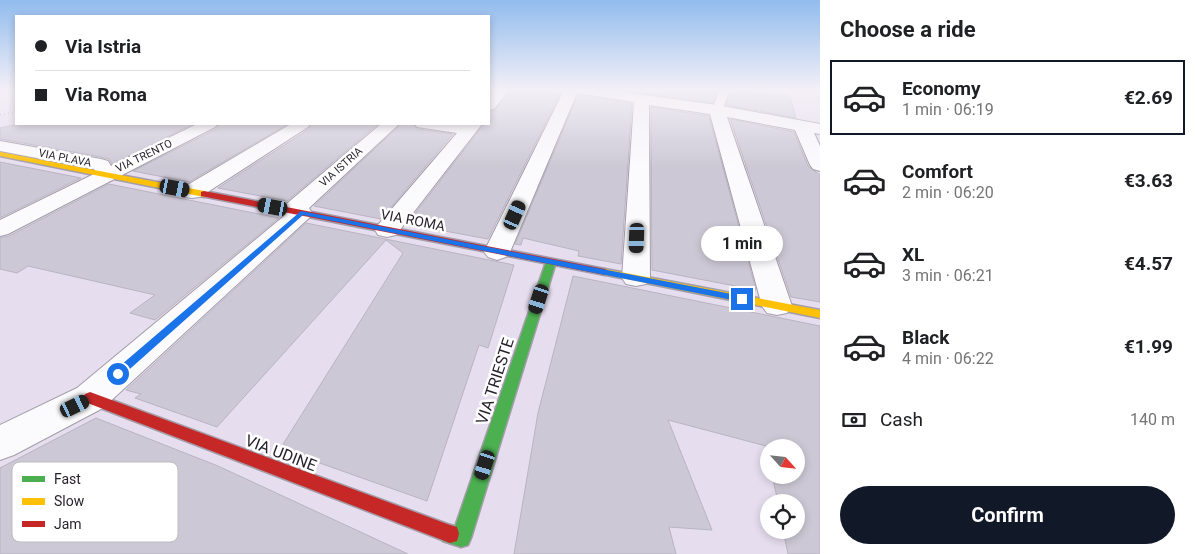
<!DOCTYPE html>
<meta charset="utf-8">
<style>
:root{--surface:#fff;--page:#f6f6f6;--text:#202124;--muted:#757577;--line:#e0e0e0;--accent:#111827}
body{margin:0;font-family:Roboto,sans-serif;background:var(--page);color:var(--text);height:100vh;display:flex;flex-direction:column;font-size:19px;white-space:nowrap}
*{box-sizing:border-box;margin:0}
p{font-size:16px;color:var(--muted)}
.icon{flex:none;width:28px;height:28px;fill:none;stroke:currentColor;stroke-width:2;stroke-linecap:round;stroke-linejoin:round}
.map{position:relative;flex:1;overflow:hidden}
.details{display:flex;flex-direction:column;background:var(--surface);width:375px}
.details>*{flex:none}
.banner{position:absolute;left:15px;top:15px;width:475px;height:110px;border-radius:0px;box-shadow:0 2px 8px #0003;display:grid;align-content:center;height:110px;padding:0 20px;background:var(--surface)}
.needle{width:32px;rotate:117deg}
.fabs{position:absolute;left:760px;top:439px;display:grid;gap:10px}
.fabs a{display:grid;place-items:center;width:45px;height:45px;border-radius:50%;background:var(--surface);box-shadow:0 2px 8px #0003;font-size:25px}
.end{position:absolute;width:22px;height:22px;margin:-11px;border:6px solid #1a73e8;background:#fff;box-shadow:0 0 0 2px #fff}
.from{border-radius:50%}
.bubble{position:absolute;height:35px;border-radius:18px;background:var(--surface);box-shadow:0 2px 8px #0003;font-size:16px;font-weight:700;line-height:35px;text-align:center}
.car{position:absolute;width:15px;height:30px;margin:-15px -8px;border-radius:6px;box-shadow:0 0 4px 1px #0007;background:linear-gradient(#222 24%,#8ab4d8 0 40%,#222 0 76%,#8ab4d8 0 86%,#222 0)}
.banner b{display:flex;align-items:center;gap:18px;height:48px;font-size:19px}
.banner b+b{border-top:1px solid var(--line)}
.banner i{width:12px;height:12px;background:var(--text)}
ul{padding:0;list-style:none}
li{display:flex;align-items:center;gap:15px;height:75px;margin:0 10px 8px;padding:0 10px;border:2px solid transparent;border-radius:0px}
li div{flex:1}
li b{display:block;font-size:19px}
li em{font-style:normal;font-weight:700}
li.active{border-color:var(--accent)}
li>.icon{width:45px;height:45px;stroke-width:1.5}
h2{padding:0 20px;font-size:22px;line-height:60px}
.pay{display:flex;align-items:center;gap:12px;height:55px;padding:0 20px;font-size:19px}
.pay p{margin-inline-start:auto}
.action{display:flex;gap:10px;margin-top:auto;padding:10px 20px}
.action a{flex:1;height:58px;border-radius:30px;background:var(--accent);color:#fff;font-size:20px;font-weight:700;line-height:58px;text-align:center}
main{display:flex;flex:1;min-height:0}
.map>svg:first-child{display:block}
.building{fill:#ccc8d5;stroke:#b8b4c1}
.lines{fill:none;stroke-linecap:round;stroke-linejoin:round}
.lane-casing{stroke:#a39da9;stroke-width:2}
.street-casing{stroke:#a39da9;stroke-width:2}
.fast-casing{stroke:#a39da9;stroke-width:3}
.slow-casing{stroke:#a39da9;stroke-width:3}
.jam-casing{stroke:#a39da9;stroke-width:3}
.lane{fill:#fbfafc;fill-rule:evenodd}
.street{fill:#fbfafc;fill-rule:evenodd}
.fast{fill:#4caf50;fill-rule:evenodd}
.slow{fill:#ffc107;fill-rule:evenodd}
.jam{fill:#c62828;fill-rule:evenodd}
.rail{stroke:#b9b7ba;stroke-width:2;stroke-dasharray:1 3;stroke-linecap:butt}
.route{fill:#1a73e8}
.labels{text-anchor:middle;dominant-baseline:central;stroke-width:5;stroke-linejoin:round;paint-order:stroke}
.far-street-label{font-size:11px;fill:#251f2a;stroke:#fff}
.street-label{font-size:14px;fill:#251f2a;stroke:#fff}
.near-street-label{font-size:16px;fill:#251f2a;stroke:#fff}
.key{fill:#fff;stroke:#bebcbf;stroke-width:1}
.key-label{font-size:14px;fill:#251f2a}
</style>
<main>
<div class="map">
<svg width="820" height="554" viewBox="0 0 820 554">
<rect width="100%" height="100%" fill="#e6ddee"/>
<path class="building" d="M511,90H562L488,239L407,224L484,124H489V112L495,110Z
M619,90H718L713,103Z
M732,90L790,96L796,118L726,105Z
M578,95L632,104L621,264L578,256L579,251L523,238L521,245L515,244Z
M651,107L709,116L756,290L652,270Z
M730,119L794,132L808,166L820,175V302L791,297Z
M19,124H193L112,164L109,159L101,157L0,139V128Z
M219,124H288L189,182L133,171L216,129Z
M312,124H378L287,201L218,188L309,129Z
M401,124H413L417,129L453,134L381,219L314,206Z
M0,162L81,178L0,218Z
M109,184L279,218L155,320L130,313L155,295L28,266L17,273L0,269V238L9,236Z
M306,223L514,265L488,348L479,345L427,501L280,449L403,253L386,240L217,427L135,398L141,394L126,390Z
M573,276L820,326V554H788L783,530H796V502H778L772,475H796V448H769V461L766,446L668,420L712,530L669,527L676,554H514L538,413Z
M96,418L218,466L408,554H0V468Z"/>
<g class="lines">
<g class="lane-casing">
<path id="lane" d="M720,90H730L722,110L717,113L712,110Z"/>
</g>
<g class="street-casing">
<path id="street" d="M495,90H509L494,109L489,110V97Z
M564,90H607L717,105L820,124V134L814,133L820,146V171L813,169L810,165L795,130L727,117L792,306L787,313L777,315L767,313L762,306L710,114L649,105L650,278L646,284L636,286L626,284L622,278L634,102L577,93L510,252L506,257L497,260L488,257L484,252Z
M197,124H217L215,127L8,234L0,236V220L96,173L94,169L0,151V141L101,159L108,161L111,166Z
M291,124H310L308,127L200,197L192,198L184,197L181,192L184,187Z
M381,124H399L309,208L312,213L309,218L103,408L14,455L0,460V425L77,388L284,216L281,211L284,206Z
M415,124H482L396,235L387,237L378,235L375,230L378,225L457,133L417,127Z"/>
</g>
<g class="fast-casing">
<path id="fast" d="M551,259L556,262L471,538L468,545L461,547L443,541L441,534L443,527L450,525L455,527L546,262Z"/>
</g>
<g class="slow-casing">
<path id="slow" d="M0,152L204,191L208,194L204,197L0,156Z
M605,269L820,310V318L601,274L599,272Z"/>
</g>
<g class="jam-casing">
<path id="jam" d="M204,191L605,269L611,272L605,275L201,196V192Z
M90,392L450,525L457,527L459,534L457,541L450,543L85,402L83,398L85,394Z"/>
</g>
<use href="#lane" class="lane"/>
<use href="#street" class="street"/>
<use href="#fast" class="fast"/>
<use href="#slow" class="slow"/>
<use href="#jam" class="jam"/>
<path class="rail" d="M0,115L16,112"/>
</g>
<linearGradient id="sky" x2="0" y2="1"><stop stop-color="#91bcee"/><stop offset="0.54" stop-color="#f4f0f7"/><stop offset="1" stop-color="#f4f0f7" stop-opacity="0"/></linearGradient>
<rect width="820" height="167" fill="url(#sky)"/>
<path class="route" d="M301,211L742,296L746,299L742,302L303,215L122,376H114V371Z"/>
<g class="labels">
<g class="far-street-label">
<text transform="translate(144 156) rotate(-26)">VIA TRENTO</text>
<text transform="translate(65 158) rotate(11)">VIA PLAVA</text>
<text transform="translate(341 167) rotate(-42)">VIA ISTRIA</text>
</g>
<g class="street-label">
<text transform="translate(413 220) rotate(11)">VIA ROMA</text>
</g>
<g class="near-street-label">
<text transform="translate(495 381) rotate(-72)">VIA TRIESTE</text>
<text transform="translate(281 453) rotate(21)">VIA UDINE</text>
</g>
</g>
<rect x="12" y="462" width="166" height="80" rx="8" class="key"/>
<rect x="22" y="476" width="23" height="6" fill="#4caf50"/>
<rect x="22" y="498" width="23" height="7" fill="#ffc107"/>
<rect x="22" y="521" width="23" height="6" fill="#c62828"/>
<g class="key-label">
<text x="54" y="484">Fast</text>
<text x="54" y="506">Slow</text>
<text x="54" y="529">Jam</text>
</g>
</svg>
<div class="fabs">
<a><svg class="needle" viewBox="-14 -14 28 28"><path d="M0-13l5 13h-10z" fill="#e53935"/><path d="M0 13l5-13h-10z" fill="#757577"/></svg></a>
<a><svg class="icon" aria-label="locate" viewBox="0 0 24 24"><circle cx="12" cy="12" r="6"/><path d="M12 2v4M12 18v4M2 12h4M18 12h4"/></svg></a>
</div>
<i class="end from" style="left:118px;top:374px"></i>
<i class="end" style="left:742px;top:299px"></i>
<div class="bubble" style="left:701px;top:226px;width:82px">1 min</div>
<i class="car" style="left:175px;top:188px;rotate:101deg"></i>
<i class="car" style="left:273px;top:207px;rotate:281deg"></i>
<i class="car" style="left:515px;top:215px;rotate:24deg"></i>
<i class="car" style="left:637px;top:238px;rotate:182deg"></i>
<i class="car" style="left:539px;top:299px;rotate:198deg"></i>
<i class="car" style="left:75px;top:406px;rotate:64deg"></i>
<i class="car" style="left:485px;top:465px;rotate:198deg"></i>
<div class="banner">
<b><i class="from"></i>Via Istria</b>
<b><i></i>Via Roma</b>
</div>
</div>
<section class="details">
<h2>Choose a ride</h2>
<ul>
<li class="active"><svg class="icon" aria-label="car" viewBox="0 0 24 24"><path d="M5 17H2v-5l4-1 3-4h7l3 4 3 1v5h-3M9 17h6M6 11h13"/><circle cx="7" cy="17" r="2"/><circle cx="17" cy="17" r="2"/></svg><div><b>Economy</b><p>1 min · 06:19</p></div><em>€2.69</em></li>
<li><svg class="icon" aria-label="car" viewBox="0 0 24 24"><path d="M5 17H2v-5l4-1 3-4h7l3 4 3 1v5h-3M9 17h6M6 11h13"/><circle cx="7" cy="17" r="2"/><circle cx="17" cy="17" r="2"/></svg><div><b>Comfort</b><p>2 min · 06:20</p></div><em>€3.63</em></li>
<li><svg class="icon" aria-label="car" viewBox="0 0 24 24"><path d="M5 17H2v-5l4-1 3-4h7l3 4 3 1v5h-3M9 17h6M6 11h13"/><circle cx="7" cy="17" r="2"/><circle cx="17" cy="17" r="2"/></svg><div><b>XL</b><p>3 min · 06:21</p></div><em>€4.57</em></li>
<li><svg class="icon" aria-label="car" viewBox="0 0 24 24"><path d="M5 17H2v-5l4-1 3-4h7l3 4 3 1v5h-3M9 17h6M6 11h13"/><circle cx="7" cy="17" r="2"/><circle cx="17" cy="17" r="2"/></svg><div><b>Black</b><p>4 min · 06:22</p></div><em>€1.99</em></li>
</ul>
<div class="pay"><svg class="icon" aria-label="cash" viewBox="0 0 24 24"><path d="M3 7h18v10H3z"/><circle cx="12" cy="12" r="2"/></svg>Cash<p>140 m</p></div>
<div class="action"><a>Confirm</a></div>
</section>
</main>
